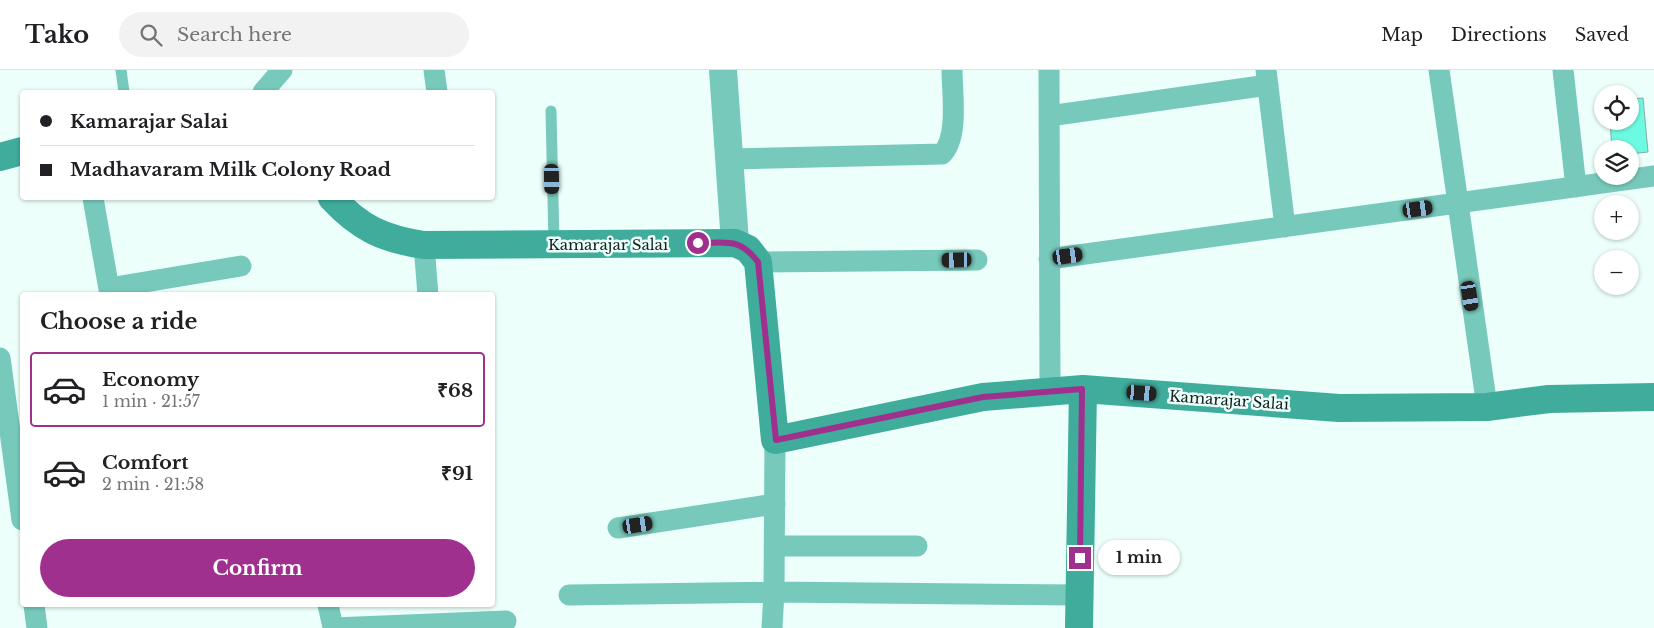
<!DOCTYPE html>
<meta charset="utf-8">
<style>
:root{--surface:#fff;--page:#f2f2f2;--text:#202124;--muted:#757577;--line:#e0e0e0;--accent:#a0308e}
body{margin:0;font-family:"Libre Baskerville",serif;background:var(--page);color:var(--text);height:100vh;display:flex;flex-direction:column;font-size:19px;white-space:nowrap}
*{box-sizing:border-box;margin:0}
p{font-size:16px;color:var(--muted)}
.icon{flex:none;width:28px;height:28px;fill:none;stroke:currentColor;stroke-width:2;stroke-linecap:round;stroke-linejoin:round}
.map{position:relative;flex:1;overflow:hidden}
.panel{position:absolute;left:20px;top:222px;width:475px;height:315px;display:flex;flex-direction:column;background:var(--surface);border-radius:5px;box-shadow:0 1px 4px #0004}
.panel>*{flex:none}
.guide{position:absolute;left:20px;top:20px;width:475px;height:110px;border-radius:5px;box-shadow:0 1px 4px #0004;display:grid;align-content:center;height:110px;padding:0 20px;background:var(--surface)}
.fabs{position:absolute;left:1594px;top:15px;display:grid;gap:10px}
.fabs a{display:grid;place-items:center;width:45px;height:45px;border-radius:50%;background:var(--surface);box-shadow:0 1px 4px #0004;font-size:25px}
.end{position:absolute;width:22px;height:22px;margin:-11px;border:6px solid #a0308e;background:#fff;box-shadow:0 0 0 2px #fff}
.from{border-radius:50%}
.bubble{position:absolute;height:35px;border-radius:18px;background:var(--surface);box-shadow:0 1px 4px #0004;font-size:16px;font-weight:800;line-height:35px;text-align:center}
.car{position:absolute;width:15px;height:30px;margin:-15px -8px;border-radius:6px;box-shadow:0 0 4px 1px #0007;background:linear-gradient(#222 24%,#8ab4d8 0 40%,#222 0 76%,#8ab4d8 0 86%,#222 0)}
.guide b{display:flex;align-items:center;gap:18px;height:48px;font-size:19px}
.guide b+b{border-top:1px solid var(--line)}
.guide i{width:12px;height:12px;background:var(--text)}
ul{padding:0;list-style:none}
li{display:flex;align-items:center;gap:15px;height:75px;margin:0 10px 8px;padding:0 10px;border:2px solid transparent;border-radius:5px}
li div{flex:1}
li b{display:block;font-size:19px}
li em{font-style:normal;font-weight:800}
li.current{border-color:var(--accent)}
li>.icon{width:45px;height:45px;stroke-width:1.5}
h2{padding:0 20px;font-size:22px;line-height:60px}
.cta{display:flex;gap:10px;margin-top:auto;padding:10px 20px}
.cta a{flex:1;height:58px;border-radius:30px;background:var(--accent);color:#fff;font-size:20px;font-weight:800;line-height:58px;text-align:center}
header{display:flex;align-items:center;gap:30px;box-sizing:border-box;height:70px;padding:0 25px;background:var(--surface);border-bottom:1px solid var(--line)}
header strong{font-size:24px}
nav{display:flex;gap:28px;margin-inline-start:auto;font-size:18px}
.search{width:350px;height:45px;background:var(--page);display:flex;align-items:center;gap:12px;box-sizing:border-box;padding:0 18px;border-radius:28px;color:var(--muted);font-size:19px}
.map>svg:first-child{display:block}
.building{fill:#6dfae3;stroke:#8ba9a3}
.lines{fill:none;stroke-linecap:round;stroke-linejoin:round}
.service{stroke:#77cabb;stroke-width:11}
.minor{stroke:#77cabb;stroke-width:21}
.tertiary{stroke:#77cabb;stroke-width:28}
.secondary{stroke:#3fac9c;stroke-width:28}
.route{stroke:#a0308e;stroke-width:6}
.labels{text-anchor:middle;dominant-baseline:central;stroke-width:5;stroke-linejoin:round;paint-order:stroke}
.street-label{font-size:15px;fill:#15211e;stroke:#ecfffb}
</style>
<header>
<strong>Tako</strong>
<div class="search"><svg class="icon" aria-label="search" viewBox="0 0 24 24"><circle cx="10" cy="10" r="6"/><path d="M15 15l6 6"/></svg>Search here</div>
<nav><a>Map</a><a>Directions</a><a>Saved</a></nav>
</header>
<div class="map">
<svg width="1654" height="558" viewBox="0 0 1654 558">
<rect width="100%" height="100%" fill="#ecfffb"/>
<path class="building" d="M1643,28L1648,82L1630,84V79H1612L1610,51H1630V29Z"/>
<g class="lines">
<path class="service" d="M121,0L124,22
M551,41L554,174"/>
<path class="minor" d="M434,0L437,22
M1049,0L1050,322
M1266,0L1285,157
M1439,0L1487,337
M1563,0L1576,117
M263,22L282,0
M1049,46L1268,15
M731,89L942,84C959,67 952,23 952,0
M93,128L110,225
M424,175L428,225
M1049,189L1654,106
M758,192L977,190
M109,218L241,196
M0,288L22,450
M618,458L775,434
M774,476H917
M569,525L774,522L775,370
M34,535L37,558
M328,535L333,557
M333,558L506,551
M772,558L774,522L1079,525"/>
<path class="tertiary" d="M723,0L735,173"/>
<path class="secondary" d="M0,87L22,81
M332,128C360,158 383,169 424,175L735,173L748,179L758,192L775,370L983,327L1083,319L1339,338L1487,337L1549,329L1654,327
M1079,558L1083,319"/>
</g>
<g class="lines">
<path class="route" d="M698,173C727,173 739,167 758,192L776,370L983,327L1082,319L1080,488"/>
</g>
<g class="labels">
<g class="street-label">
<text x="608" y="174">Kamarajar Salai</text>
<text transform="translate(1229 330) rotate(4)">Kamarajar Salai</text>
</g>
</g>
</svg>
<div class="fabs">
<a><svg class="icon" aria-label="locate" viewBox="0 0 24 24"><circle cx="12" cy="12" r="6"/><path d="M12 2v4M12 18v4M2 12h4M18 12h4"/></svg></a>
<a><svg class="icon" aria-label="layers" viewBox="0 0 24 24"><path d="M12 4l9 5-9 5-9-5zM3 14l9 5 9-5"/></svg></a>
<a>+</a>
<a>−</a>
</div>
<i class="end from" style="left:698px;top:173px"></i>
<i class="end" style="left:1080px;top:488px"></i>
<div class="bubble" style="left:1098px;top:470px;width:82px">1 min</div>
<i class="car" style="left:552px;top:109px;rotate:179deg"></i>
<i class="car" style="left:1418px;top:139px;rotate:82deg"></i>
<i class="car" style="left:1068px;top:186px;rotate:82deg"></i>
<i class="car" style="left:957px;top:190px;rotate:269deg"></i>
<i class="car" style="left:1470px;top:226px;rotate:171deg"></i>
<i class="car" style="left:1142px;top:323px;rotate:94deg"></i>
<i class="car" style="left:638px;top:455px;rotate:81deg"></i>
<div class="guide">
<b><i class="from"></i>Kamarajar Salai</b>
<b><i></i>Madhavaram Milk Colony Road</b>
</div>
<section class="panel">
<h2>Choose a ride</h2>
<ul>
<li class="current"><svg class="icon" aria-label="car" viewBox="0 0 24 24"><path d="M5 17H2v-5l4-1 3-4h7l3 4 3 1v5h-3M9 17h6M6 11h13"/><circle cx="7" cy="17" r="2"/><circle cx="17" cy="17" r="2"/></svg><div><b>Economy</b><p>1 min · 21:57</p></div><em>₹68</em></li>
<li><svg class="icon" aria-label="car" viewBox="0 0 24 24"><path d="M5 17H2v-5l4-1 3-4h7l3 4 3 1v5h-3M9 17h6M6 11h13"/><circle cx="7" cy="17" r="2"/><circle cx="17" cy="17" r="2"/></svg><div><b>Comfort</b><p>2 min · 21:58</p></div><em>₹91</em></li>
</ul>
<div class="cta"><a>Confirm</a></div>
</section>
</div>
